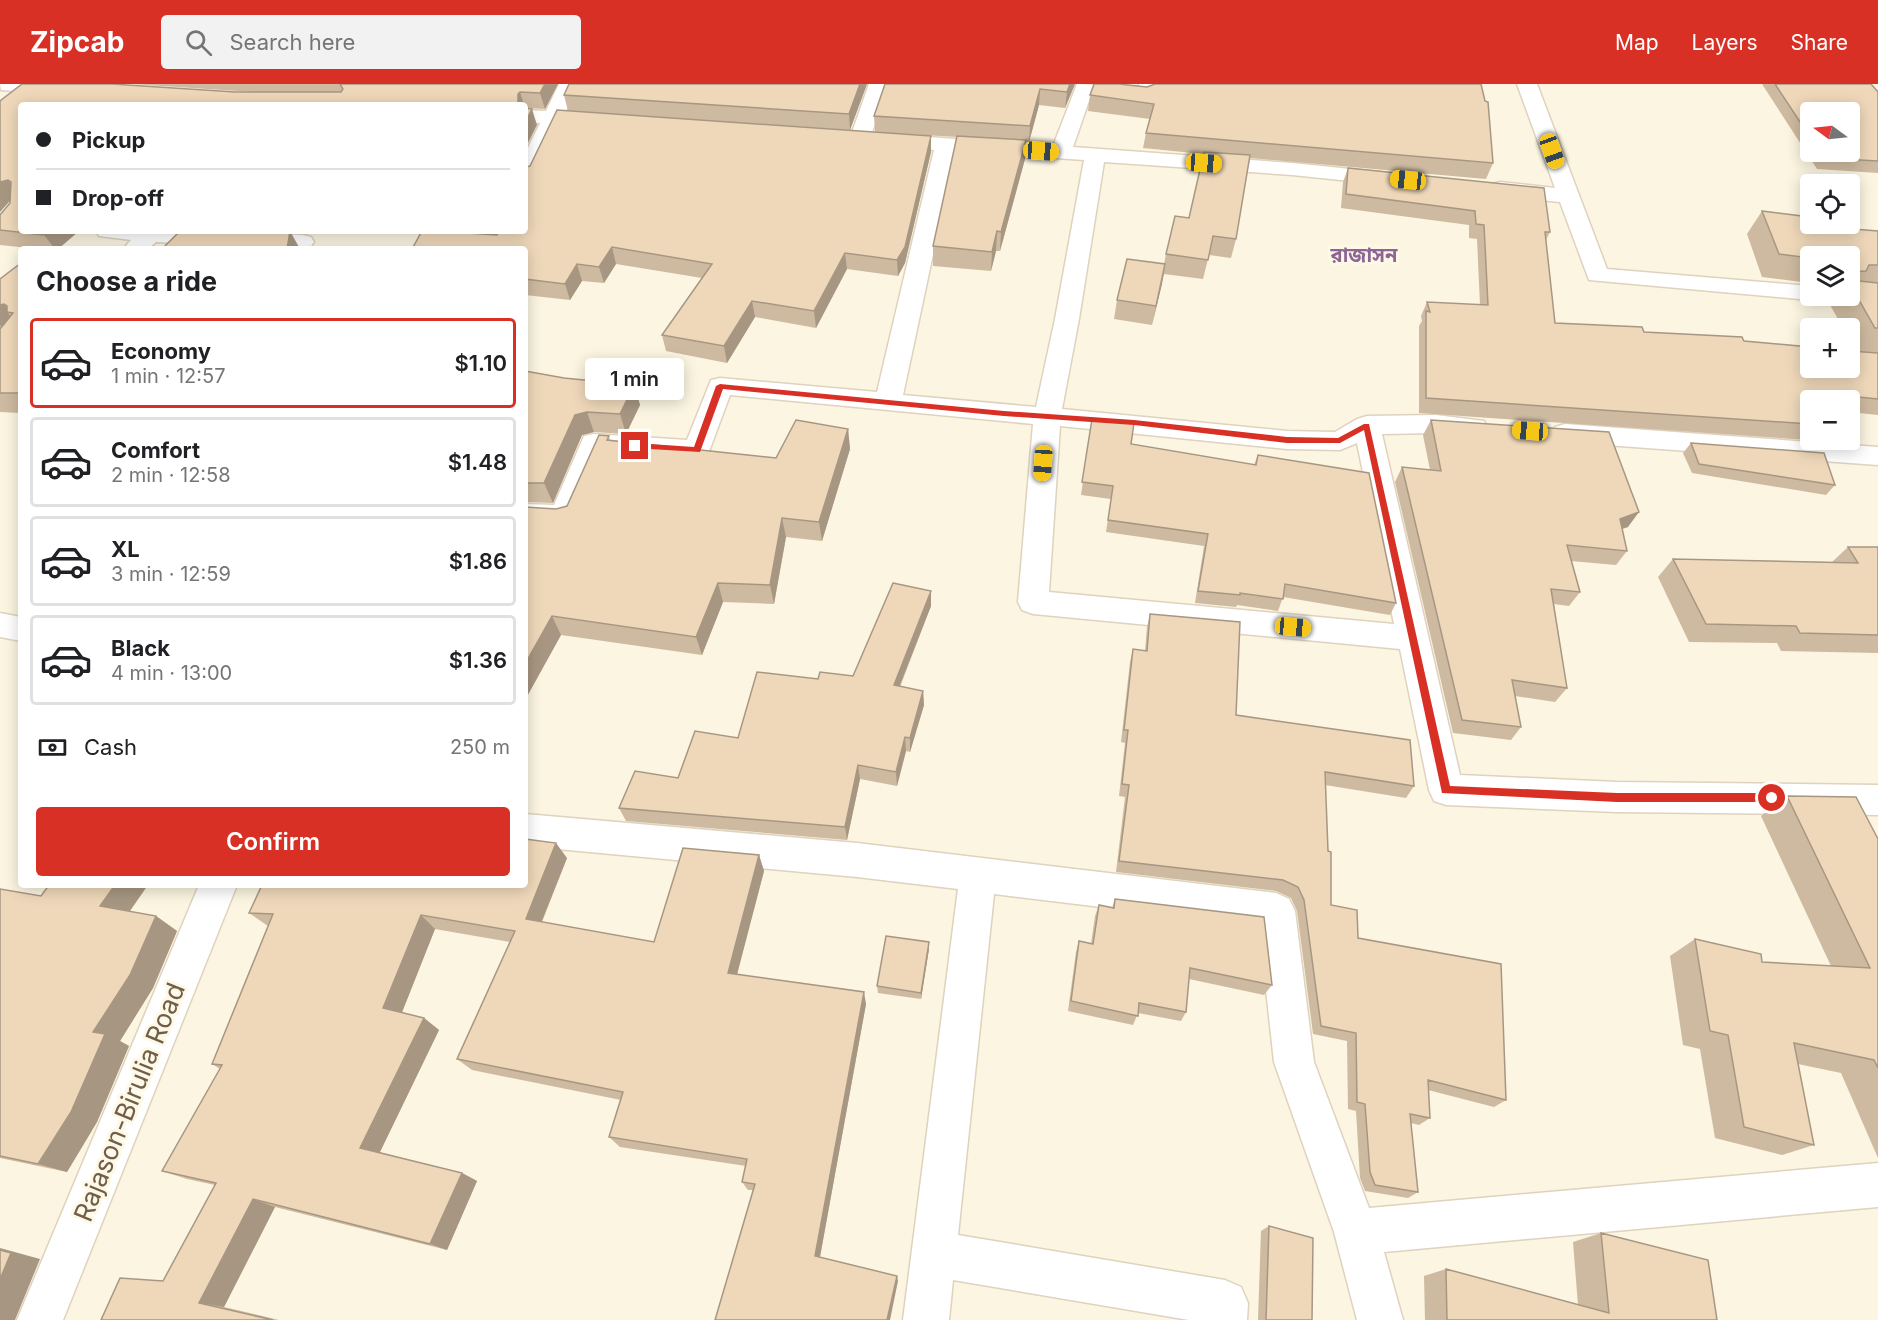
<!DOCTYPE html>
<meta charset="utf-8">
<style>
:root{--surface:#fff;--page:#f2f2f2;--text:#202124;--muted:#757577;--line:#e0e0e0;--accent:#d93025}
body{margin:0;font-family:Inter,"Noto Sans Bengali",sans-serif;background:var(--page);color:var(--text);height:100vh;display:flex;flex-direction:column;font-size:22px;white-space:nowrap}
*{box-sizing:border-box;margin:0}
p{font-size:20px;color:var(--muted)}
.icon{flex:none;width:33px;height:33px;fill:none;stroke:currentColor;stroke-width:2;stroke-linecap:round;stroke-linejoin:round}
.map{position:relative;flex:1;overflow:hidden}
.side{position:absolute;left:18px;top:162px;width:510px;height:642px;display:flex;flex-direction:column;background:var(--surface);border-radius:6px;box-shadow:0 3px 15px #0003}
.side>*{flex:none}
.hud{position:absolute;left:18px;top:18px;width:510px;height:132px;border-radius:6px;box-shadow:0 3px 15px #0003;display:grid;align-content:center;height:132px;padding:0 18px;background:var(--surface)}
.needle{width:39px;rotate:285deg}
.fabs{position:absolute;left:1800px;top:18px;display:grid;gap:12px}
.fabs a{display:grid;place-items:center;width:60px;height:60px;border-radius:6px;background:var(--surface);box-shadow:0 3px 15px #0003;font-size:30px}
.end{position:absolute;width:27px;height:27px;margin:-14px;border:8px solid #d93025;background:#fff;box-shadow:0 0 0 3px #fff}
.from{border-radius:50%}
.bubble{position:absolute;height:42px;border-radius:6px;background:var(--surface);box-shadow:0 3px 15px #0003;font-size:20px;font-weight:600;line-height:42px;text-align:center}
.car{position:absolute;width:18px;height:36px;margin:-18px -9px;border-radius:8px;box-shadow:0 0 4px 2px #0007;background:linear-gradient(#f5c518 24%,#345 0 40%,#f5c518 0 76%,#345 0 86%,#f5c518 0)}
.hud b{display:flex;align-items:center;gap:21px;height:57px;font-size:22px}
.hud b+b{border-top:2px solid var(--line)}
.hud i{width:15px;height:15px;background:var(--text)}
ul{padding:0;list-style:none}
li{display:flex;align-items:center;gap:18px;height:90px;margin:0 12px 9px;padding:0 6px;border:3px solid var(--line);border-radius:6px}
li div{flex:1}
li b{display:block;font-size:22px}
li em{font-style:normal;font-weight:600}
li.current{border-color:var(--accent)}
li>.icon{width:54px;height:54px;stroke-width:1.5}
h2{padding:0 18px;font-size:27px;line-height:72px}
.pay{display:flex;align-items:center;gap:15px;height:66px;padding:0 18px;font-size:22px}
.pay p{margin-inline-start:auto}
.button{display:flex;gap:12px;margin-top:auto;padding:12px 18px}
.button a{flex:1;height:69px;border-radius:6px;background:var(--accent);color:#fff;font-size:24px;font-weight:600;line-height:69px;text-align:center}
header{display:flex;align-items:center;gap:36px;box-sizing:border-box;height:84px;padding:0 30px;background:var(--accent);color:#fff}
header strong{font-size:28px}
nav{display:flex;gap:33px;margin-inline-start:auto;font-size:21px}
.search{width:420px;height:54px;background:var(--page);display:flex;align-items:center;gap:15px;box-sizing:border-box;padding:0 21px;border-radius:6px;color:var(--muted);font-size:22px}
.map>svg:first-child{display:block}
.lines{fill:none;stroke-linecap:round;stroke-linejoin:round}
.minor-casing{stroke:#dfd2be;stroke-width:3}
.minor{fill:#fff;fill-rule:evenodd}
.wall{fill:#cebaa0;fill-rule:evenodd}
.shaded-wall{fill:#a79782}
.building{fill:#efd8ba;stroke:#a79782;stroke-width:1.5}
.route{fill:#d93025}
.labels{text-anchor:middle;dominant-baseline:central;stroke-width:6;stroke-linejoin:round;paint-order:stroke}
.far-quarter-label{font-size:20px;font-weight:bold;fill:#8c6594;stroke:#fef9e7}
.near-street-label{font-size:26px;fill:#715e49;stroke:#fef9e7}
</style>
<header>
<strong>Zipcab</strong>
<div class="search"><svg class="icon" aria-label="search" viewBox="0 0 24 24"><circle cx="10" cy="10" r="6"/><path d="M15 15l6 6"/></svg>Search here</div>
<nav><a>Map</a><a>Layers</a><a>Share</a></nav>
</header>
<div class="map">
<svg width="1878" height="1236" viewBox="0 0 1878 1236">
<rect width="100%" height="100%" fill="#fbf5e1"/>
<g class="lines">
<g class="minor-casing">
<path id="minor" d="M0,0H69L76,5L73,9L66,11L1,6Z
M559,0H579L565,29L606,33L609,37L606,41L599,43L560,40L536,92L533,97L525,98V70L540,39L525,38V26L546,27Z
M869,0H889L870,54L867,58L860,60L853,58L850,54Z
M1077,0L1138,3L1139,0H1159L1152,14L1145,16L1091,11L1073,63L1292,79L1389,89L1397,90L1400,95L1397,100L1389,101L1292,91L1104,78L1079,235L1062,325L1287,347L1335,348L1357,335L1367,332L1436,331L1484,337L1487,343L1484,349L1474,352L1436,349L1382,350L1460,691L1617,698L1878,701V731L1617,728L1446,721L1434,717L1429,706L1400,565L1033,530L1022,526L1018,518L1033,340L730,311L707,373L697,375L604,369L574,439L564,442L525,440V420L554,421L584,352L594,350L687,356L711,296L720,294L877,308L934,66L887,62L880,60L877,56L880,52L887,50L1053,62ZM955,67L1084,76L1055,235L1036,323L903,311ZM1060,342L1287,365L1340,366L1357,359L1394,540L1049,508Z
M1517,0H1537L1607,185L1810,202V212H1820L1818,214L1810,216L1589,196L1560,118L1500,112L1492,110L1489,105L1492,100L1500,98L1555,104Z
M96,147H212L303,151L311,153L314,158L309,165L156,158L148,165H123L131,156L99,152Z
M1565,340L1878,363V381L1565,358L1555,355L1551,349L1555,343Z
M0,529L21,533V557L0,553Z
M525,730L857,759L1276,809L1289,815L1295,827L1314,978L1369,1124L1878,1079V1123L1384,1168L1403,1236H1357L1334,1148L1274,978L1259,842L994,810L958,1151L1225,1196L1241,1203L1248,1219L1247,1236H1189L953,1196L949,1236H903L958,805L857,793L525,762Z
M199,801H237L63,1236H17Z"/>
</g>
<use href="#minor" class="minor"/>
</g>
<path class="wall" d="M132,0H558L545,25L525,24V21H21V147H79L58,165H39L0,161V131L10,119L11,116L0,128V17L253,8Z
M569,0H867L850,46L568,27L564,11Z
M885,0H1075L1065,24L1039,21L1029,58H1026L1025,75L1000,167H996L991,187L933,182V162L957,53L875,48L874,32Z
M1094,0L1493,79L1486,95L1250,74L1236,155L1231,174L1209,171L1203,195L1164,190L1152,241L1114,235L1117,216L1164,180L1166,170L1189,134L1203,70L1143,64L1146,49L1150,35L1088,27L1090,11Z
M1762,0H1871L1878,8V89L1817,85ZM1810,28L1850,68H1810Z
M931,68L905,179L898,192L847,185L816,244L755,233L727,279L666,267L662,251L702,194L616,180L604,199L582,197L570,216L525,211V165L422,147H488L486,150L497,151Z
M1348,84L1550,148L1546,156L1555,239L1644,248L1855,267L1850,257V244H1843L1825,212H1850V172H1810V199L1762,193L1747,150L1762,127L1841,144L1878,147V331L1850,328V316H1810V353L1808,356L1419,329V242L1422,237L1421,232L1427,218L1480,221L1477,155L1469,154V141L1341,124L1343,98Z
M21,179V329L0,328V245L1,244H0V195Z
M525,287L564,294L634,301L640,321L626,350L594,348L582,351L553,419L525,418Z
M1092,335L1131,360L1254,381L1258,371L1396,519L1390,531L1283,513L1278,527L1237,521L1236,523L1195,519L1204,462L1106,448L1111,415L1081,411Z
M1431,336L1628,443L1622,445L1627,467L1616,481L1571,477L1580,508L1569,522L1554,520L1567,604L1555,618L1515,612L1521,643L1511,656L1453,649L1395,398L1402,383L1430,386L1423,351Z
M848,345L850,365L822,457L786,453L774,520L723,518L702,571L561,551L525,616V423L556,425L567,422L609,352L610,357L776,374Z
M1691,359L1835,401L1826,411L1692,389L1683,369Z
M1848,463H1878V569L1781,567L1777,559L1689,558L1658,493L1673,475L1832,478Z
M931,507V522L900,603L923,607L924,621L910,668L906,667L897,702L860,695L847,756L626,737L619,724L678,694L738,654L818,595L853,592Z
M1150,530L1236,631L1414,702L1406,714L1325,701L1331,821L1358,854L1506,1016L1494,1023L1428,1006L1430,1034L1419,1041L1411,1039L1418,1108L1408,1114L1365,1107L1360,1094L1356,1027L1348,1025L1347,957L1313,950L1297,827L1291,814L1276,807L1116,788L1125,713L1119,712L1125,659L1121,658L1130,578L1133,565L1145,567L1147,543Z
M1787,712L1878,755V1074L1841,989L1798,980L1814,1061L1782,1071L1715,1054L1700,965L1683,961L1670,872L1695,855L1762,878L1831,882L1761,732Z
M525,753L527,755L567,774L542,838L654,858L759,771L764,787L737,890L866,920L820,1173L898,1197L715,1236L753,1106H748L742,1098L746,1082L620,1063L609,1053L621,1016L472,986L457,975L510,858L435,845L402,928L424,934L439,946L380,1068L462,1089L477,1097L447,1166L275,1123L224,1223L279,1236H101L163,1197L215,1101L187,1095L162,1087L220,985L212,980L268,842L249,829L525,801Z
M0,805L156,832L177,847L153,904L120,957L129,962L97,1038L67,1088L0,1074Z
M1115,815L1272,901L1264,911L1189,895L1186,928L1181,937L1138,929L1133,941L1068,927L1076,868L1079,857L1091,860L1095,832L1099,821L1112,824Z
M929,865L921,915L878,909L877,902Z
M1269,1142L1312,1236H1258L1261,1147Z
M1601,1149L1717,1236H1425L1424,1192L1446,1185L1578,1221L1573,1158Z"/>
<path class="shaded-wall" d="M545,0H558L545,25L540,9Z
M860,0H867L850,46L849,30Z
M1070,0H1075L1065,24L1067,8Z
M1040,5L1039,21L1029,58L1030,42Z
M520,8L524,21H518V10Z
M532,25L537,41L525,65V39Z
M931,52V68L905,179L898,192L897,176Z
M1026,56L1025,75L1000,167L1001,148Z
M8,96L20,112L12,114L0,128V98Z
M48,147H79L58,165H55L44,151Z
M290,147L300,165H287Z
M472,147H488L477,165L470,149Z
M997,147L996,167L991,187L992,168Z
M612,163L616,180L604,199L599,183Z
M845,169L847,185L816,244L814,227Z
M577,180L582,197L570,216L565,200Z
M1165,180L1162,200L1152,241L1156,222Z
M752,217L755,233L727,279L724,262Z
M4,220L11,229L7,228L17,241L2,244L0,241V221Z
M634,301L640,321L626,350L620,330Z
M587,328L594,348L582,351L553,419L544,399L575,331Z
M848,345L850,365L822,457L819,438Z
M1639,428L1628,443L1609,449L1620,435Z
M782,434L786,453L774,520L770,501Z
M718,499L723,518L702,571L696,553Z
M931,507V522L894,616V601Z
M552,532L561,551L525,616V580Z
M923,607L924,621L910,668V654Z
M905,653L906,667L897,702L896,688Z
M858,681L860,695L847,756L845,743Z
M556,759L567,774L537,849L526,835Z
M759,771L764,787L734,902L728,889Z
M115,801H148L123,837L100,822Z
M421,831L435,845L399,936L383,924Z
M156,832L177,847L153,904L120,957L129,962L97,1038L67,1088L38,1080L93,948Z
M929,858V865L921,915V909Z
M864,908L866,920L819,1178L815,1172Z
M424,934L439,946L378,1072L360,1064Z
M462,1089L477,1097L447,1166L430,1160Z
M253,1115L275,1123L224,1223L199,1219Z
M0,1164L40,1175L15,1236H0Z
M897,1192L898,1197L890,1236H887Z"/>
<path class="building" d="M22,0H112L235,8H341L343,5L340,0H545L540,9L520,8L518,10V21H21V147H48L44,151L0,146V131L10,119L11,98L8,96L0,98V17Z
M569,0H860L849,30L564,11Z
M885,0H1070L1067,8L1040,5L1030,42L874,32Z
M1094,0H1119L1147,3L1155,0H1481L1485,17L1488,18L1493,79L1146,49L1154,20L1090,11Z
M1775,0H1871L1878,8V77L1824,74L1820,68H1850V28H1810V53Z
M525,24L532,25L525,39Z
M557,26L931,52L905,163L897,176L845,169L814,227L752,217L724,262L662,251L712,180L612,163L599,183L577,180L565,200L525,195V165H412L422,147H472L470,149L497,151L499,147H525V83L530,82Z
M957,52L1026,56L1001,148L997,147L992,168L933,162Z
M1204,68L1250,71L1236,155L1213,152L1208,176L1166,170L1175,132L1189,134Z
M1348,84L1544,104L1550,148H1545L1555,239L1642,243L1644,248L1742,253L1744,257L1810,263V284H1850V267L1878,269V315L1809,308L1812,316H1810V340L1426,314V227L1430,228L1427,218L1488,221L1484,141L1476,140L1475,127L1346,110Z
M1762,127L1810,133V140H1839L1841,144L1878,147V181H1869L1866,187L1850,188V172H1810V174L1779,170Z
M180,147H290L287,165H162Z
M1127,175L1165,180L1156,222L1117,216Z
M21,179V309H0V245L13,229L7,228V222L4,220L0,221V195Z
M1850,196L1878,199V244H1875L1850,200Z
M525,287L564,294L634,301L620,330L587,328L575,331L544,399H525Z
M1092,335L1134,339L1131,360L1256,381L1258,371L1369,389L1396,519L1285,500L1283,515L1240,509V511L1198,507L1208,450L1108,436L1113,402L1082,398Z
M796,336L848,345L819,438L782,434L770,501L718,499L696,553L552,532L525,580V423L556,425L567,422L599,351L609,352L607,356L776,374Z
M1431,336L1609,348L1639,428L1620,435L1627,467L1567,461L1580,508L1551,505L1567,604L1512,596L1521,643L1462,636L1402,383L1441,387Z
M1691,359L1824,369L1835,401L1699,380Z
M1848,463H1878V551L1800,549L1796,542L1706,540L1673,475L1858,479Z
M893,499L931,507L894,601L923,607L910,654L905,653L896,688L858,681L845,743L619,724L635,687L678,694L695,647L738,654L757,588L818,595L820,588L853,592Z
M1150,530L1240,538L1236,631L1410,656L1414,702L1325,688L1328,767L1331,768V821L1357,826L1358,854L1501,880L1506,1016L1428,996L1430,1034L1410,1030L1418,1108L1375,1101L1370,1088L1365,1020L1357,1018L1356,949L1321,942L1304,816L1298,803L1283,796L1119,777L1129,701L1122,700L1128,646H1124L1133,565L1147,567Z
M1787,712L1856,713L1878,755V984L1874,976L1794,959L1814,1061L1744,1043L1728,951L1710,947L1695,855L1761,870L1762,878L1870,884Z
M525,755L556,759L526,835L654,858L683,764L759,771L728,889L864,908L815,1172L897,1192L887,1236H715L755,1100L742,1098L747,1075L609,1053L623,1008L457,975L515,847L421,831L383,924L424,934L360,1064L462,1089L430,1160L253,1115L199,1219L273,1236H101L120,1194L163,1197L216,1099L162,1087L222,981L212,980L273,830L249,829L262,801H525Z
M49,801H115L100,822L156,832L130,891L93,948L105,950L71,1028L38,1080L0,1072V805L41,812Z
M1115,815L1264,833L1272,901L1190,884L1186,928L1139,919L1138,932L1071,917L1079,857L1093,860L1099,821L1114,824Z
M886,852L929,858L921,909L877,902Z
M1269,1142L1313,1154L1312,1236H1266Z
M1601,1149L1708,1176L1717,1236H1447L1446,1185L1609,1229Z
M0,1166L11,1169L0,1195Z"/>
<path class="route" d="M720,300L1004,327L1134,336L1287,353L1338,354L1364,340H1369L1450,702L1617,709H1772L1778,714L1772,718H1617L1442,709L1364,346L1340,359H1287L1134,341L1004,332L723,305L700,368L633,364L631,362L635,359L694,363L716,302Z"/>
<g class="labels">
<g class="far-quarter-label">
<text x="1364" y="171">রাজাসন</text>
</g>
<g class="near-street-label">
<text transform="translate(129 1018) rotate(-68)">Rajason-Birulia Road</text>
</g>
</g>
</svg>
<div class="fabs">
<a><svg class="needle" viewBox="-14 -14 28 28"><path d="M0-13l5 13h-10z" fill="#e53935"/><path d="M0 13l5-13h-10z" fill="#757577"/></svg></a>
<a><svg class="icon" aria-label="locate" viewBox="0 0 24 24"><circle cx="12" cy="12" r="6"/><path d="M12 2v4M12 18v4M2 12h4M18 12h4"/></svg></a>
<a><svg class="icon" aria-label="layers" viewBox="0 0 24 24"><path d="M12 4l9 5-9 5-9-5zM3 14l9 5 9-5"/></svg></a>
<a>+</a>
<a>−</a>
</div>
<i class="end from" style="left:1772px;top:714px"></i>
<i class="end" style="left:635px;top:362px"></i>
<div class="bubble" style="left:585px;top:274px;width:99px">1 min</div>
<i class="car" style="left:1041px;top:67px;rotate:94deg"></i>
<i class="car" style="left:1552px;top:67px;rotate:160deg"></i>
<i class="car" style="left:1204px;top:79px;rotate:94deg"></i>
<i class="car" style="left:1408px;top:96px;rotate:276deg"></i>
<i class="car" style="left:1530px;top:347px;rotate:274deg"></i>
<i class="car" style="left:1043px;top:379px;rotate:184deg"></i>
<i class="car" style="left:1293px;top:543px;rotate:95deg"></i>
<div class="hud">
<b><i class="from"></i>Pickup</b>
<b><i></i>Drop-off</b>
</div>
<section class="side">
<h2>Choose a ride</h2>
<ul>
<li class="current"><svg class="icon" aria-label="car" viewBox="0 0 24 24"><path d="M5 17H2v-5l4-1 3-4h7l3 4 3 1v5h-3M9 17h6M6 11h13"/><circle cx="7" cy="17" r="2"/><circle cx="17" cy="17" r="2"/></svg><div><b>Economy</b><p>1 min · 12:57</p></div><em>$1.10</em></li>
<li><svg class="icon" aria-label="car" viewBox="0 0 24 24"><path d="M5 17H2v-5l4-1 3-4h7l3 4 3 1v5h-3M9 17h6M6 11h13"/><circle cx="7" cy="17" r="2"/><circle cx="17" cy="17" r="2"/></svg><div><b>Comfort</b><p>2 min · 12:58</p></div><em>$1.48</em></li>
<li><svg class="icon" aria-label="car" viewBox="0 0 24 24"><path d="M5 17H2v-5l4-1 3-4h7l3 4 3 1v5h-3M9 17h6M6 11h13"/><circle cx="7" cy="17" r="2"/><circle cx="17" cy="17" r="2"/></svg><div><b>XL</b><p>3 min · 12:59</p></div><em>$1.86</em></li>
<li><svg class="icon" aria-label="car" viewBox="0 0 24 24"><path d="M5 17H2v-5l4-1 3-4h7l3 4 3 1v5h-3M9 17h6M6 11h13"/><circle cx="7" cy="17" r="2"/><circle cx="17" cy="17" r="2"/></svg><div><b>Black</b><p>4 min · 13:00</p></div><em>$1.36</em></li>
</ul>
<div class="pay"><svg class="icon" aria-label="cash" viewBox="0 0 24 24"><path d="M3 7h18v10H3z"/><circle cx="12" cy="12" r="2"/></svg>Cash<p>250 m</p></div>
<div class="button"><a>Confirm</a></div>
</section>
</div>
